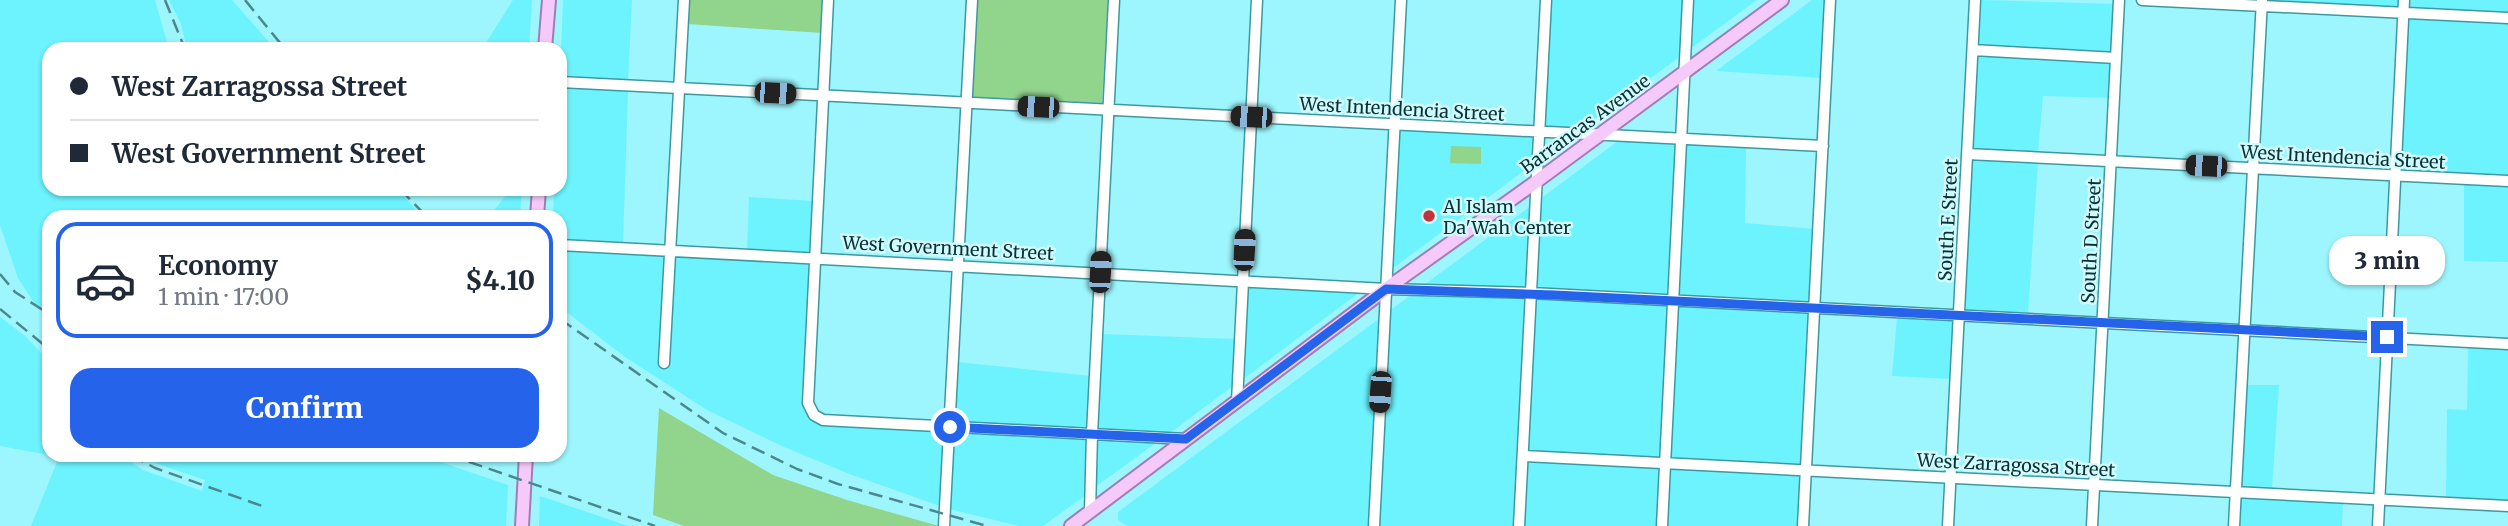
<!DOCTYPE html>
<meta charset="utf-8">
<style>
:root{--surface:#fff;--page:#f2f2f3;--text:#1f2937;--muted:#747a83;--line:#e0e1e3;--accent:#2563eb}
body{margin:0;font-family:Merriweather,serif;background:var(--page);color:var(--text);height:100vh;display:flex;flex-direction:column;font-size:26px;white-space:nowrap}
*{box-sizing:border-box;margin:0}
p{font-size:23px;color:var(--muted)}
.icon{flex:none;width:38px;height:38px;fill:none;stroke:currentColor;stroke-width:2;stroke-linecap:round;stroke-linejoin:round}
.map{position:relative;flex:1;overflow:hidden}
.side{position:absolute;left:42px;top:210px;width:525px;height:252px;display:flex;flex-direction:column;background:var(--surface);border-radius:21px;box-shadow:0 2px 5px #0004}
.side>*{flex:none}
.top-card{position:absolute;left:42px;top:42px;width:525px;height:154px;border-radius:21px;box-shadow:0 2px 5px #0004;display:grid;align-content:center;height:154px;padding:0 28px;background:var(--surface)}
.end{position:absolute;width:32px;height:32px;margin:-16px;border:9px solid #2563eb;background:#fff;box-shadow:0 0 0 4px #fff}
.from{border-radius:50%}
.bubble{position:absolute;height:49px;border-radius:21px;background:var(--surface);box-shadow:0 2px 5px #0004;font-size:23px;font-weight:800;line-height:49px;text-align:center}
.car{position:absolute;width:21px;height:42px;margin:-21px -10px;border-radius:9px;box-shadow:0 0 5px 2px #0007;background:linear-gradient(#222 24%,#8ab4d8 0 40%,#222 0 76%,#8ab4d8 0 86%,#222 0)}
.top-card b{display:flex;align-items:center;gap:24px;height:66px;font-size:26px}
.top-card b+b{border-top:2px solid var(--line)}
.top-card i{width:18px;height:18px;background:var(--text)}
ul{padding:12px 0 0;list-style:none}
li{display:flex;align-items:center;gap:21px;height:116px;margin:0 14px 10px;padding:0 14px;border:4px solid transparent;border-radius:21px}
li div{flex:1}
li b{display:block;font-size:26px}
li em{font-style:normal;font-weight:800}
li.selected{border-color:var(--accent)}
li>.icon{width:63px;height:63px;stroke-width:1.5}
.cta{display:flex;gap:14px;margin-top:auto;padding:14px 28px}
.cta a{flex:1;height:80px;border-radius:21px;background:var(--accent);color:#fff;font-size:28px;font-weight:800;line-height:80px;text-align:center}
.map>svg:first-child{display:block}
.built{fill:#6cf3fe}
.green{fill:#91d48c}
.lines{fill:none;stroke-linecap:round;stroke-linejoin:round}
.minor-casing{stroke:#3d99a0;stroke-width:13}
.major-casing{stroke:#9f7eb4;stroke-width:16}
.minor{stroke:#fff;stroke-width:10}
.major{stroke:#f5cafb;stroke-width:12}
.rail{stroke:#4a888d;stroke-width:2.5;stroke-dasharray:14 7;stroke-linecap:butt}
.route{stroke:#2563eb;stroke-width:9}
.poi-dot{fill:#c2333b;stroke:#d1fbff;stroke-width:2.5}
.labels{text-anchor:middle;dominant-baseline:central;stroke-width:5;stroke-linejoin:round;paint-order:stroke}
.street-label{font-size:18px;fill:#0a3235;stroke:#d1fbff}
.poi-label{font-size:18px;fill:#0a3235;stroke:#d1fbff;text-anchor:start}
</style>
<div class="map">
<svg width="2508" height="526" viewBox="0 0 2508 526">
<rect width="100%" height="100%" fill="#9df6fe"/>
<path class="built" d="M0,0H155L169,49H49V189H398L422,217H49V312L37,307L18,278L0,225Z
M169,0H232L275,49H187L181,24Z
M513,0H532L529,49H482Z
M563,0H632L628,81L560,77Z
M1550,0H1684L1681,56L1581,129L1544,127Z
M1693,0H1757L1690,49Z
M1812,0H1826L1822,78L1716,71Z
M1980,0L2115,4L2110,98L2043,96L2038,152L1972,149Z
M2266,0H2400L2399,8Z
M2409,0H2508V14L2408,8Z
M2408,19L2508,24V176L2400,171Z
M560,87L628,91L623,243L560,239V217H553L554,189H560Z
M1399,130L1534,137L1533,164L1392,269Z
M1618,141L1676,144L1668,295L1536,289L1540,199Z
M1685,144L1746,147L1745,223L1814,229L1810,302L1677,296Z
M1972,159L2038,162L2028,314L1964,310Z
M2464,184L2508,186V262L2464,261Z
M503,189H522L520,217H489L507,194Z
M749,197L813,201L810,252L747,249Z
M1531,206L1527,288L1424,285Z
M560,250L667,255L659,367L667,368L676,255L810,262L803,403L805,412L810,418L823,425L945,432L940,506L852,475L784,447L707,410L625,357L560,307Z
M1246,285L1360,292L1242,380Z
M1411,295L1526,298L1515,526H1378L1389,311Z
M1535,299L1668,305L1661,458L1528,451Z
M1677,306L1810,313L1802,465L1669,458Z
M0,317L24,335L49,361V455L0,446Z
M1897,317L1954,320L1951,379L1892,376Z
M1380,318L1369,526H1127L1118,520V512Z
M1102,334L1235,339L1233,386L1170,433L1097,429Z
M2468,347L2508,349V501L2446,498L2447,409L2467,410Z
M957,362L1091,376L1088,429L954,422Z
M2246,385H2279L2272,489L2241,487Z
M954,432L1087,439L1086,495L1043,526H1019L949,509Z
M1096,440L1157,442L1094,488Z
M49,455H121L143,470L202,491L205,480L158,464L141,455H420L508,485L506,526H31L59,457Z
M1527,461L1660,468L1657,526H1524Z
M1669,469L1802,475L1799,526H1666Z
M540,496L628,526H539Z
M2240,497L2343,503L2342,526H2239Z"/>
<path class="green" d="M688,0H823L822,33L687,24Z
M977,0H1108L1102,103L972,97Z
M1451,146L1481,147V164L1450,163Z
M659,408L773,475L847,500L939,526H684L653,515Z"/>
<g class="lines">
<g class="minor-casing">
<path id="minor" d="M828,0L808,403L814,415L823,420L1186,439
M2142,0L2508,18
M1973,50L2116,58
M560,82L1823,146
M1967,154L2508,181
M560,245L1386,289L1531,293L2508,344
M664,363L684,0
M1237,402L1257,0
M1523,456L2508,506
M1090,512L1092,434L1114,0
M944,526L972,0
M1374,526L1401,0
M1519,526L1546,0
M1662,526L1688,0
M1803,526L1830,0
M1948,526L1975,0
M2092,526L2119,0
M2234,526L2262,0
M2378,526L2404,0"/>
</g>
<g class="major-casing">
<path id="major" d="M545,49L549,0
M537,217L539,189
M522,526L526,455
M1071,526L1386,289L1537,181L1782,0"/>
</g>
<use href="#minor" class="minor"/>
<use href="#major" class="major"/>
<path class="rail" d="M165,0L185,49
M245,0L285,49
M400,189L427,217
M0,274L15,292L49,314
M0,309L49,349
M560,319L723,433L797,469L838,484L987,526
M131,455L155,468L265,507
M449,455L655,526"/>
</g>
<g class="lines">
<path class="route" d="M950,427L1186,439L1386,289L1555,295L2387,337"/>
</g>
<circle class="poi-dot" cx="1429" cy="216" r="7"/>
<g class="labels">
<g class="street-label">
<text transform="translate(1402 109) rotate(3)">West Intendencia Street</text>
<text transform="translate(1585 124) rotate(-36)">Barrancas Avenue</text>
<text transform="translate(2343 157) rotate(3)">West Intendencia Street</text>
<text transform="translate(1948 220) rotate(-87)">South E Street</text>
<text transform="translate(2091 241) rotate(-87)">South D Street</text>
<text transform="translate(948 248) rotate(3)">West Government Street</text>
<text transform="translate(2016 465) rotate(3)">West Zarragossa Street</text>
</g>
<g class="poi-label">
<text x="1443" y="206">Al Islam<tspan x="1443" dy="21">Da'Wah Center</tspan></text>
</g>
</g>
</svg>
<i class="end from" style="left:950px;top:427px"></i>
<i class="end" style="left:2387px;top:337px"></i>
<div class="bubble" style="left:2329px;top:236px;width:116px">3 min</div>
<i class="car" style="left:775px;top:93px;rotate:93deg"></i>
<i class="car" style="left:1038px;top:107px;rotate:273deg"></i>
<i class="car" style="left:1251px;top:117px;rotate:273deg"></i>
<i class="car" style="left:2206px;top:166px;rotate:273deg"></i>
<i class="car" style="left:1244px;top:250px;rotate:3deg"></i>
<i class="car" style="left:1100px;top:272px;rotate:3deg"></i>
<i class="car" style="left:1380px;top:392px;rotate:184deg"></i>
<div class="top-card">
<b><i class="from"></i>West Zarragossa Street</b>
<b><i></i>West Government Street</b>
</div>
<section class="side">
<ul>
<li class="selected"><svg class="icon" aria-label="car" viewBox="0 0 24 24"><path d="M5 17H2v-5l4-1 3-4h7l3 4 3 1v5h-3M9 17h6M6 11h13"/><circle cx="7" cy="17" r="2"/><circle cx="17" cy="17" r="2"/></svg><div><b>Economy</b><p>1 min · 17:00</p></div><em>$4.10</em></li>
</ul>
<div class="cta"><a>Confirm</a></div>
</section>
</div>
